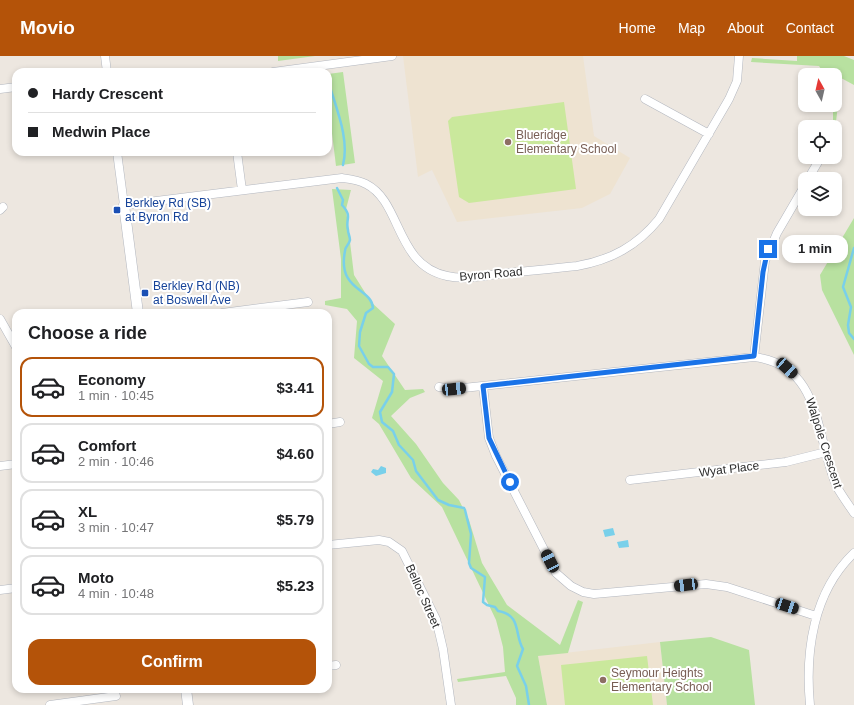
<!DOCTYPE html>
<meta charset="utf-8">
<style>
:root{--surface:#fff;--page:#f6f6f6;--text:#202124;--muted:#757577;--line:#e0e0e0;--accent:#b45309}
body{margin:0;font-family:Arial,sans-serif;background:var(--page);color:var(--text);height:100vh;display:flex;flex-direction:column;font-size:15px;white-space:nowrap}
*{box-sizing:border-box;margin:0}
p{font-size:13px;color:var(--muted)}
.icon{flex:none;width:22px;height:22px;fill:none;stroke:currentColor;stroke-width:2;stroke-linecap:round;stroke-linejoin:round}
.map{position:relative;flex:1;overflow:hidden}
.details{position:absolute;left:12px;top:253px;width:320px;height:384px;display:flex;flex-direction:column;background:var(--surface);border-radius:12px;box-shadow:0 2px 6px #0003}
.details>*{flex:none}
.hud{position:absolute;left:12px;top:12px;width:320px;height:88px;border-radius:12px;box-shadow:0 2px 6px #0003;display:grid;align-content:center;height:88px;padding:0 16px;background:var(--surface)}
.needle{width:26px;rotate:352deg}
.fabs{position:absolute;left:798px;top:12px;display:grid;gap:8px}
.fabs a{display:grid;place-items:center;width:44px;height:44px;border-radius:8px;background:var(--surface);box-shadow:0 2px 6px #0003;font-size:20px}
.end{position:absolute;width:18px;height:18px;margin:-9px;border:5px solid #1a73e8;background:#fff;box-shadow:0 0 0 2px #fff}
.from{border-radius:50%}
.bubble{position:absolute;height:28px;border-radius:12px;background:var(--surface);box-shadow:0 2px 6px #0003;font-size:13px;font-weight:600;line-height:28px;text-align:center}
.car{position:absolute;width:12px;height:24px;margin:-12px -6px;border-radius:5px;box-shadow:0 0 3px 1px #0007;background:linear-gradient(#222 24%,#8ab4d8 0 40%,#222 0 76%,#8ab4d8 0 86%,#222 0)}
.hud b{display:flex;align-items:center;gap:14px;height:38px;font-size:15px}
.hud b+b{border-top:1px solid var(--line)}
.hud i{width:10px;height:10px;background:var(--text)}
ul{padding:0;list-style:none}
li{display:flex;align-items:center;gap:12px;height:60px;margin:0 8px 6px;padding:0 8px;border:2px solid var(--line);border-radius:12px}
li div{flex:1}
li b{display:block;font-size:15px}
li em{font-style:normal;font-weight:600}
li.on{border-color:var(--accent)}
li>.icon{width:36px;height:36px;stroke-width:1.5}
h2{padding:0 16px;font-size:18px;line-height:48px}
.cta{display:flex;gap:8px;margin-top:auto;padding:8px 16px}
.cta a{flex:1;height:46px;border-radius:12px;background:var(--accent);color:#fff;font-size:16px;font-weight:600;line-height:46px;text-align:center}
header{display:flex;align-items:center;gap:24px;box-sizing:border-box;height:56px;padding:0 20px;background:var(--accent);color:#fff}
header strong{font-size:19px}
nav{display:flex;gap:22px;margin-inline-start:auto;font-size:14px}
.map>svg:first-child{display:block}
.education{fill:#eee3d1}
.green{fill:#b8e1a0}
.pitch{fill:#cae89c}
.water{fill:#79d0ea}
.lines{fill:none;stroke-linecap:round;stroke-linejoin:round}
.stream{stroke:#79d0ea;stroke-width:2.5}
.minor-casing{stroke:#b3b7bf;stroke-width:9}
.tertiary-casing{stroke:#b3b7bf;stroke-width:11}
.minor{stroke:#fff;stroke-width:8}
.tertiary{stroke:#fff;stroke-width:10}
.route{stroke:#1a73e8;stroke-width:5}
.education-dot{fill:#8d6e63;stroke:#fff;stroke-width:1.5}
.transit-dot{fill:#1a4fb4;stroke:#fff;stroke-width:1.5}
.labels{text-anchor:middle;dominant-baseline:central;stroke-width:4;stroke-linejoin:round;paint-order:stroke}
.education-label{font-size:12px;fill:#785e54;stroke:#fff;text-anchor:start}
.transit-label{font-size:12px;fill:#164399;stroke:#fff;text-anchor:start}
.street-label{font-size:12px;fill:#2d2d2d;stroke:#fff}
</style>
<header>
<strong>Movio</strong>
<nav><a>Home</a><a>Map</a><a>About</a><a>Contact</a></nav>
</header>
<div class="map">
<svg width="854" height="649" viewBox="0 0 854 649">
<rect width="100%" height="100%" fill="#ede7e0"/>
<path class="education" d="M403,0H583L594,80L630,102L610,138L582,152L457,166L432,114L418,121Z
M660,586L667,649H547L538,600Z"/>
<path class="green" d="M278,0H315L278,5Z
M797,0H844L854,4V29L841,22L836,66H833V49H835V19H825L819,10L751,6L752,2L797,5Z
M343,16L355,107L336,110L328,45V18Z
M332,133L351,134L346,153L354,219L371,246L395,268L382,300L405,334L423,333L425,336L410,342L391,360L416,388L443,427L459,444L469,464L482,507L507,549L560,589L578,544L583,546L568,597L538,600L547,649H516V642L506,620L458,626L457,623L505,616L503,591L496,564L442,451L411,422L379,368L372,362L383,325L354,302L357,265L347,253L325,249V245L341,242V203Z
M854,162V299L822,234L820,219Z
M711,581L749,594L755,649H667L660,586Z"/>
<path class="pitch" d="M564,46L576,133L469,147L459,141L448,65L452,61Z
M647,600L653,649H565L561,609Z"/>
<path class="water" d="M381,410L386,412V417L376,420L371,416L373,413L378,414Z
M613,472L615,479L605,481L603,474Z
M628,484L629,491L619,492L617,486Z"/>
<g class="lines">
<path class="stream" d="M328,24C335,50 350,82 343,109
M337,132L343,144L342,149C353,161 345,162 348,174C348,178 350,180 350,184C349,189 345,190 345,195C337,235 372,232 373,252L366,257L360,276L359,290L369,308L373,311H388L394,318L392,336L380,356L382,366L393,375L399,389L413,404L416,415L438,444L449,449L464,452L465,454L471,478L469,507L471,512L485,521L483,546L487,549L495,551L498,555C522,559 514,578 523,593L517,610L526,630L529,649
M854,192L843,231L851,251L848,269L849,277L854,283"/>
<g class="minor-casing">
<path id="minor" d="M105,0L107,16
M273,16L392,0
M0,33L16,31
M645,43L709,78
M117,96L124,149L342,122C350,123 359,124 366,128C402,146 395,209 447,220C464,224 482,220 498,218C525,215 551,213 577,210C611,204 637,190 659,163L729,43L737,25L739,0
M237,96L242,134
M808,123L821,101
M0,154L3,151
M222,257L308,246
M0,263L16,291
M754,301L765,205L777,177L805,129
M483,330L489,382L496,400L556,517L571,530L583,536L594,538L706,528L727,531L816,560
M439,331L454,333L754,301C823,309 815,382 837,431C842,440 848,448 854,457
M328,368L340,366
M0,410L16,408
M630,424L786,406L826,396
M328,489L379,484L389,486L402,495L436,563L443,593L451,649
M0,534L16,532
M328,610L336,609
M50,649L116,640
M810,649C805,596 813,536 854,497"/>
</g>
<g class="tertiary-casing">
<path id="tertiary" d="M124,149L138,257
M186,633L188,649"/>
</g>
<use href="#minor" class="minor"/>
<use href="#tertiary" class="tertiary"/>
</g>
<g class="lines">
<path class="route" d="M510,426L489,382L483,330L754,300L763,216L768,193"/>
</g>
<g class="education-dot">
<circle cx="508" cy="86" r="4"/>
<circle cx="603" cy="624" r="4"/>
</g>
<g class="transit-dot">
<rect x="113" y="150" width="8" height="8" rx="2"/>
<rect x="141" y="233" width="8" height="8" rx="2"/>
</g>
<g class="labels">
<g class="education-label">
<text x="516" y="79">Blueridge<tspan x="516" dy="14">Elementary School</tspan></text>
<text x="611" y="617">Seymour Heights<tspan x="611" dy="14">Elementary School</tspan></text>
</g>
<g class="transit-label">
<text x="125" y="147">Berkley Rd (SB)<tspan x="125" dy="14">at Byron Rd</tspan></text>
<text x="153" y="230">Berkley Rd (NB)<tspan x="153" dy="14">at Boswell Ave</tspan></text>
</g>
<g class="street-label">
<text transform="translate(491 218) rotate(-5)">Byron Road</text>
<text transform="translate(824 387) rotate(72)">Walpole Crescent</text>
<text transform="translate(729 413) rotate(-7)">Wyat Place</text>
<text transform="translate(423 540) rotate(66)">Belloc Street</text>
</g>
</g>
</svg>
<div class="fabs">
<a><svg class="needle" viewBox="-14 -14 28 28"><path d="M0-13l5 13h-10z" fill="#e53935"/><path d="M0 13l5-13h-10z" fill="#757577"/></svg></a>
<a><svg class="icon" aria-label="locate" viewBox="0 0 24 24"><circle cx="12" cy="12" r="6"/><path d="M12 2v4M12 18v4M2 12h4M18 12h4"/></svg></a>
<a><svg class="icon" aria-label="layers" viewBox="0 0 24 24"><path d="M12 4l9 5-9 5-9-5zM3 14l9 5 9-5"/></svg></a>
</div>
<i class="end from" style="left:510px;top:426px"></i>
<i class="end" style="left:768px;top:193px"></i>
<div class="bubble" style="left:782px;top:179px;width:66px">1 min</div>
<i class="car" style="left:787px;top:312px;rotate:132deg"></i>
<i class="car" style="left:454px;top:333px;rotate:84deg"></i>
<i class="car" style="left:550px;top:505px;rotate:333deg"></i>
<i class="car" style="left:686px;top:529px;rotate:263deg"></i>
<i class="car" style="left:787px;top:550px;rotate:108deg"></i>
<div class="hud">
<b><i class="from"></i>Hardy Crescent</b>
<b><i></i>Medwin Place</b>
</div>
<section class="details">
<h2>Choose a ride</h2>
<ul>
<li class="on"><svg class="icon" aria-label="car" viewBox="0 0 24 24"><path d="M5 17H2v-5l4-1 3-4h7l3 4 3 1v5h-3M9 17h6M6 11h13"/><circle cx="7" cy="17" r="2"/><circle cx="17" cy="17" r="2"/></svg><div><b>Economy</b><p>1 min · 10:45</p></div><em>$3.41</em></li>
<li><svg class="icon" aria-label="car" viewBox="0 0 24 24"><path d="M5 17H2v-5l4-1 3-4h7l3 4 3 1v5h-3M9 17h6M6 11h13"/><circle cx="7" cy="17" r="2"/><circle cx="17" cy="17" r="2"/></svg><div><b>Comfort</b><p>2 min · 10:46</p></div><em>$4.60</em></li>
<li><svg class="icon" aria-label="car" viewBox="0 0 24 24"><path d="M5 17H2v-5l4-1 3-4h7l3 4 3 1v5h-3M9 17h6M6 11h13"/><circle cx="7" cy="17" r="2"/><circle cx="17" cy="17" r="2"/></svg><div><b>XL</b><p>3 min · 10:47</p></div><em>$5.79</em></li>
<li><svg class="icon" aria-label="car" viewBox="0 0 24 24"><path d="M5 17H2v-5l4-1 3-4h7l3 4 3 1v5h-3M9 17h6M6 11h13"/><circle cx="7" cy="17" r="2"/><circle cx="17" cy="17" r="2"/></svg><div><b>Moto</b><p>4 min · 10:48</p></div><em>$5.23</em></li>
</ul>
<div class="cta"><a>Confirm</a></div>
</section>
</div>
